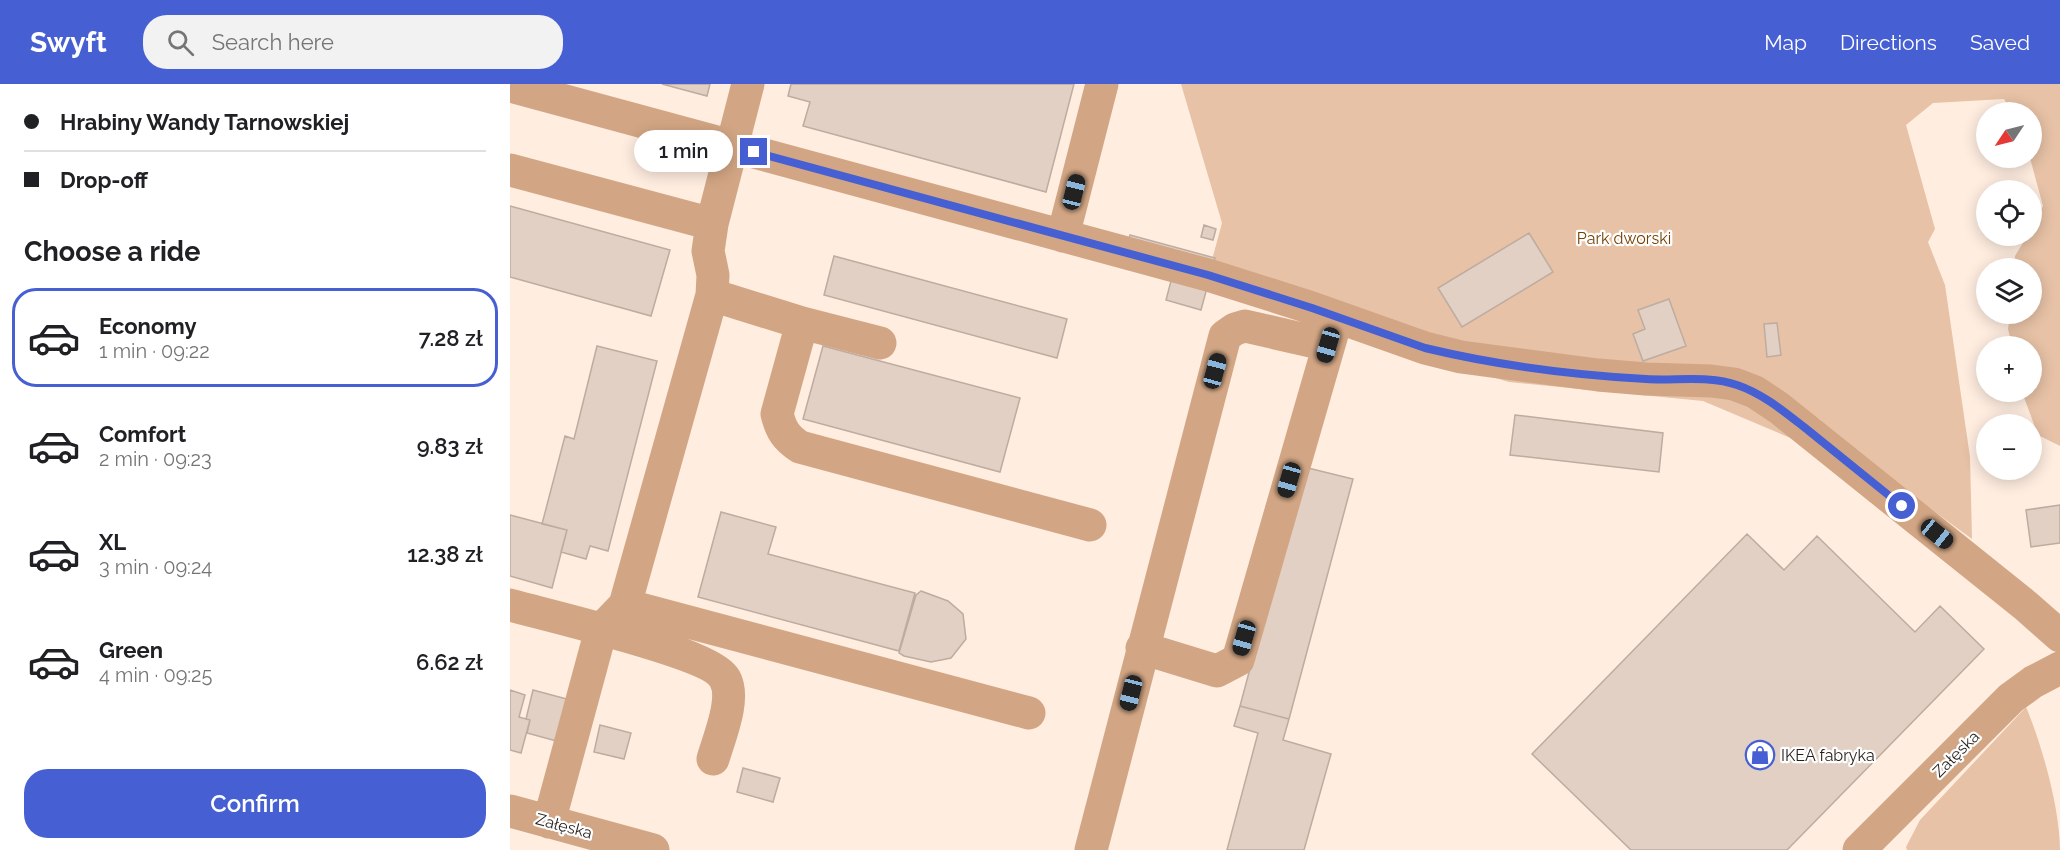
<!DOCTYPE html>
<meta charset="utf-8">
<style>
:root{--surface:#fff;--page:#f2f2f2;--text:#202124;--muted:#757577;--line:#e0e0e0;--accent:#465fd3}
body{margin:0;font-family:Raleway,sans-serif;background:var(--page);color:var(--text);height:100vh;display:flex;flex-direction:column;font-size:22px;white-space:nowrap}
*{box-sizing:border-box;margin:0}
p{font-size:20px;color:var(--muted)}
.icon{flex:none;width:33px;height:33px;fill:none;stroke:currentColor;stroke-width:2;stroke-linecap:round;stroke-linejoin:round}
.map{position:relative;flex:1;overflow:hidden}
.sheet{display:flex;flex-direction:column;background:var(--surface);width:510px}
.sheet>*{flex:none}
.top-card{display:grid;align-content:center;height:132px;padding:0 24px;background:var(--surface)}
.needle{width:39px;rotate:235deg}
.tools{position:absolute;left:1466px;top:18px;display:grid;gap:12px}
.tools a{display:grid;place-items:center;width:66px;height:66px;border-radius:50%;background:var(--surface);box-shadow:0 3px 15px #0003;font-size:30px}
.end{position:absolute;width:27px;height:27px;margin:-14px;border:8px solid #465fd3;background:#fff;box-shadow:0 0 0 3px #fff}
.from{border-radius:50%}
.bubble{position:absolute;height:42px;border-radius:21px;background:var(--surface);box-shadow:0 3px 15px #0003;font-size:20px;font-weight:600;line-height:42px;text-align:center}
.car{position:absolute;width:18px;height:36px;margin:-18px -9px;border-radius:8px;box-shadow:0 0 4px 2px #0007;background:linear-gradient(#222 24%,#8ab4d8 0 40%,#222 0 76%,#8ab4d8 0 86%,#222 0)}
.top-card b{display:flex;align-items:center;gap:21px;height:57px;font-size:22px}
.top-card b+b{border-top:2px solid var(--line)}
.top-card i{width:15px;height:15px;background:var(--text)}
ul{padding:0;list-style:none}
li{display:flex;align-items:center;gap:18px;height:99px;margin:0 12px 9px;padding:0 12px;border:3px solid transparent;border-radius:24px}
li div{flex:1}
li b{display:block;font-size:22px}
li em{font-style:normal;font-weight:600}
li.active{border-color:var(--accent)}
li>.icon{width:54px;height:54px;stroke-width:1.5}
h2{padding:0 24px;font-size:27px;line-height:72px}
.cta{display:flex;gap:12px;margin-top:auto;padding:12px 24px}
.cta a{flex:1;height:69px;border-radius:24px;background:var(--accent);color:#fff;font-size:24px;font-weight:600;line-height:69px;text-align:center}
header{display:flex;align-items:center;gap:36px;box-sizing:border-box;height:84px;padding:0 30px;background:var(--accent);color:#fff}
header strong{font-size:28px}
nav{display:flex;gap:33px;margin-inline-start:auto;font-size:21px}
.search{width:420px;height:54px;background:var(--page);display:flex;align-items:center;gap:15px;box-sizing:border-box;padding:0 21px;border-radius:24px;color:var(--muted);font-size:22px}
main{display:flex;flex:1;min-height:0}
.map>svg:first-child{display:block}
.green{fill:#e7c2a6}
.building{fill:#e1d0c3;stroke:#bdac9f;stroke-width:1.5}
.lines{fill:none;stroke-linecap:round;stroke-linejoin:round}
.minor{stroke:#d2a684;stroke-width:33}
.route{stroke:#465fd3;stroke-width:8}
.labels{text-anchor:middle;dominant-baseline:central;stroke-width:4.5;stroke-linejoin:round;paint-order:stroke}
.park-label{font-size:16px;fill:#764002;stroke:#fefefe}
.street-label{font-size:16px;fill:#241d19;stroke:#fefefe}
.poi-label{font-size:16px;fill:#241d19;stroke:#fefefe;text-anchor:start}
</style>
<header>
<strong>Swyft</strong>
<div class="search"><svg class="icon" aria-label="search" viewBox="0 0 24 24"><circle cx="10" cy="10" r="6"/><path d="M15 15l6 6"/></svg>Search here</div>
<nav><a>Map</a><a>Directions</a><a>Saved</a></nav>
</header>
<main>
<section class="sheet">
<div class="top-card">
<b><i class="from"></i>Hrabiny Wandy Tarnowskiej</b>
<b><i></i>Drop-off</b>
</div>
<h2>Choose a ride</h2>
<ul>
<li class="active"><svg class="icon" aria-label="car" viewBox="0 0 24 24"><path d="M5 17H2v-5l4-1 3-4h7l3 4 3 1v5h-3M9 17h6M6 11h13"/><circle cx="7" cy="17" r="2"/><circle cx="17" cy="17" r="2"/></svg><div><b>Economy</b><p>1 min · 09:22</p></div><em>7.28 zł</em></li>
<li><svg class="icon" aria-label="car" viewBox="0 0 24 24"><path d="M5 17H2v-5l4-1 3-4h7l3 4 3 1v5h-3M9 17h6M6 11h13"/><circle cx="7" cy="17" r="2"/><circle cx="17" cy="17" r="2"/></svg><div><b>Comfort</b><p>2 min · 09:23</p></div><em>9.83 zł</em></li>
<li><svg class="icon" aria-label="car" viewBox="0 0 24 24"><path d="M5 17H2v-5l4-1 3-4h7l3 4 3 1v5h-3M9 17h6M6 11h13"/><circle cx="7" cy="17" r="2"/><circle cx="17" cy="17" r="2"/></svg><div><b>XL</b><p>3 min · 09:24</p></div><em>12.38 zł</em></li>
<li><svg class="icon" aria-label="car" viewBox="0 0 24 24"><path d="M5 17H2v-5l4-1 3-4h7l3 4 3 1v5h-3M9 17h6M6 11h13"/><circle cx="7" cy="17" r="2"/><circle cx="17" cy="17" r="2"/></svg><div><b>Green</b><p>4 min · 09:25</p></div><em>6.62 zł</em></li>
</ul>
<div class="cta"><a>Confirm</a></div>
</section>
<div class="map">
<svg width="1550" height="766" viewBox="0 0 1550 766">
<rect width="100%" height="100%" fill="#ffede0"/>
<path class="green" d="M671,0H1550V362L1528,351L1512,308H1521V262H1502L1498,245L1500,230H1521V184H1504L1505,172L1517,152H1521V144L1533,122L1520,74L1521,28H1501L1494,15L1423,19L1396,41L1425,145L1418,158L1435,201L1460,373L1462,455L1328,357L1309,335L1290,358L1193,317L999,298L878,262L696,198L712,139Z
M1516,623C1532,661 1550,725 1550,766H1397L1396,763L1410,736Z"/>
<path class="building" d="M152,0H200L197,12Z
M281,0H564L536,108L293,42L300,18L278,12Z
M0,122L160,166L141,232L0,193Z
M694,141L706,145L703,156L691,153Z
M1019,149L1043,188L952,243L928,204Z
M620,151L705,174L691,226L656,216L661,197L611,183Z
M324,172L557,235L547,274L314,211Z
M1159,215L1176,262L1133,277L1123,250L1135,245L1128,226Z
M1267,239L1271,271L1257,273L1254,240Z
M87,262L147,277L98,467L80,462L76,475L51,468L57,446L32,440L55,352L64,355Z
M313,262L510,314L490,388L293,335Z
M1005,331L1153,349L1149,388L1000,371Z
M794,383L843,395L779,635L730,622Z
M1550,421V459L1521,463L1516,426Z
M211,428L266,443L258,470L405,509L389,567L188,513Z
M0,431L57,446L42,504L0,492Z
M1237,450L1274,486L1307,452L1405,548L1430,522L1474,565L1277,766H1121L1022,670Z
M411,507L438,517L453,530L456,555L441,574L421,578L394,572L389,569L406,511Z
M0,606L15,611L9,633L20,636L11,669L0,666Z
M23,606L83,622L72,664L17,649L20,636L16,635Z
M730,622L779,635L773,656L821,670L794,766H717L748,649L724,642Z
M90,641L121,649L114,675L84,668Z
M233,684L270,694L263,718L227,708Z"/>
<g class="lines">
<path class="minor" d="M0,2L698,191L802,224L915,264L951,273L1088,291L1136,295L1201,297L1224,300L1245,308L1269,324L1516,522L1550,552
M0,86L202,140
M553,152L592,0
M202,211L292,239L370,259
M292,239L267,330C271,346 276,354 290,363L580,441
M0,521C35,531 202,569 215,595C226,615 209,654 203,675
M115,521L519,629
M632,564L707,587L728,576L825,240
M0,727L143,766
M39,738L91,546L115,521L202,211L203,191L198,167L202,140L238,0
M581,766L715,252L725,245L735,242L818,261
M1349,766L1501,614L1523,598L1550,584"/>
</g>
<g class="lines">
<path class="route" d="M244,68L698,191L802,224L915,264C986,281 1063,291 1136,295C1165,297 1199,291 1227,301C1254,310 1277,330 1299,347C1330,372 1361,397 1392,422"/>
</g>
<defs>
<g id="shop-ring" transform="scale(1.5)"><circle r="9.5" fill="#fefefe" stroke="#465fd3" stroke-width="1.5"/><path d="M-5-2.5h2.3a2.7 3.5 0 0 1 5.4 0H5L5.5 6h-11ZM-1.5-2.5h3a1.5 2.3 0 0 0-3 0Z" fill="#465fd3"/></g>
</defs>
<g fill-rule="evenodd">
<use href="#shop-ring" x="1250" y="671"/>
</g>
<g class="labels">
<g class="park-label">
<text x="1114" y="154">Park dworski</text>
</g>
<g class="street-label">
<text transform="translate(1446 670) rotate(-45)">Załęska</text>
<text transform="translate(54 742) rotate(15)">Załęska</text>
</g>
<g class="poi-label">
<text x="1271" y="671">IKEA fabryka</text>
</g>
</g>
</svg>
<div class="tools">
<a><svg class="needle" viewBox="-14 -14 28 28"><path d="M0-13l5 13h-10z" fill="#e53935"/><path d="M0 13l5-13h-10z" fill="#757577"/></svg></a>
<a><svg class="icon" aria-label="locate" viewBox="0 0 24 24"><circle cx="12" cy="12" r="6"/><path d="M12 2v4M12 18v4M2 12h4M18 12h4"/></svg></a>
<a><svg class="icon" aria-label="layers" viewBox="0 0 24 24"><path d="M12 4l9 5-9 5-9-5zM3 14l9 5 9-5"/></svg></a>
<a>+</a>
<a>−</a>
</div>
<i class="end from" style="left:1392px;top:422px"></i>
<i class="end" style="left:244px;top:68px"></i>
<div class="bubble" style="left:124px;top:46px;width:99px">1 min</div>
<i class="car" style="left:564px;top:108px;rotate:14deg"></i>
<i class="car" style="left:818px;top:261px;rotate:196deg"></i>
<i class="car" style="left:705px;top:287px;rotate:15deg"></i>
<i class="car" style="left:779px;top:396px;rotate:196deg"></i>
<i class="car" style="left:1427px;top:450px;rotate:129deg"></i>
<i class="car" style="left:734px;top:554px;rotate:196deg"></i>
<i class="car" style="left:621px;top:609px;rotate:194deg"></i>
</div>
</main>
